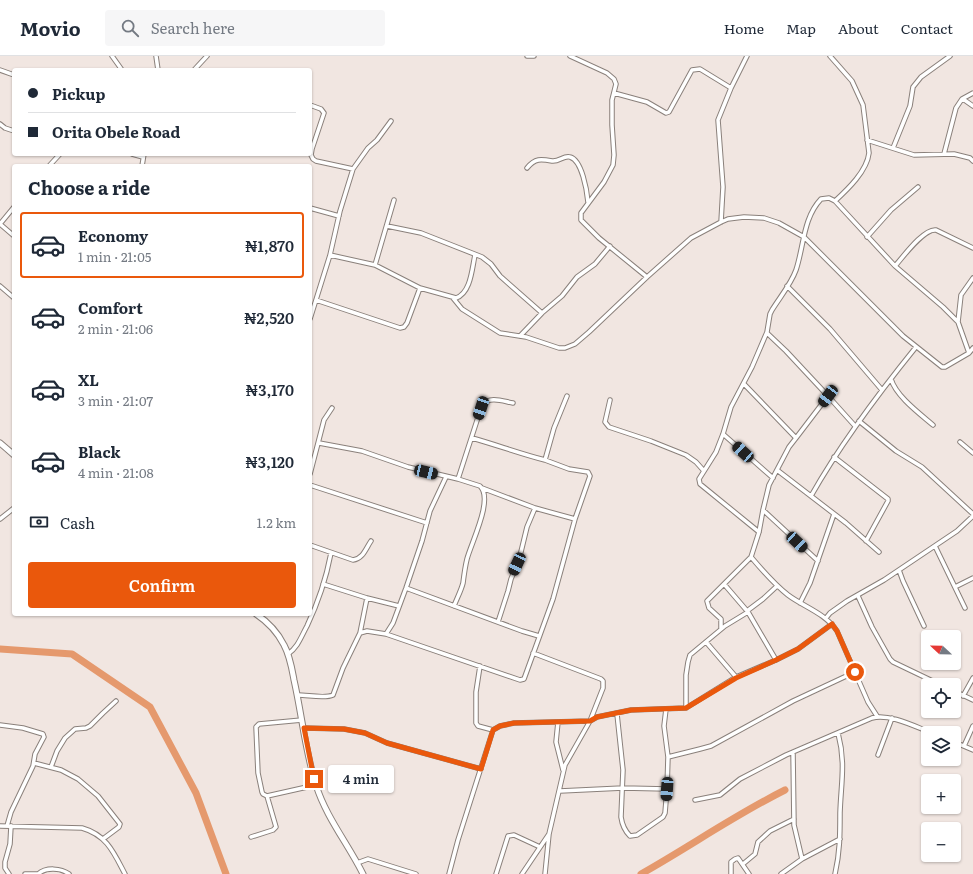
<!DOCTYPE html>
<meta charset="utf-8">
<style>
:root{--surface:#fff;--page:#f6f6f7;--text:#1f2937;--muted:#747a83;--line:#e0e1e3;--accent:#ea580c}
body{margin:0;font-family:Literata,serif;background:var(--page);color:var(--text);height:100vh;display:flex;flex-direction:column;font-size:15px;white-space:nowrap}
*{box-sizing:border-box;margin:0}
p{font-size:13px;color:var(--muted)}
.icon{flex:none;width:22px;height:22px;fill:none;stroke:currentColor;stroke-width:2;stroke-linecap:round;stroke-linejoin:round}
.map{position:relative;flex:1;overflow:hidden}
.panel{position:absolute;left:12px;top:108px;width:300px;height:452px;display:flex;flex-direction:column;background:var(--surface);border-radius:4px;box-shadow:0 1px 3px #0004}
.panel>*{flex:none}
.guide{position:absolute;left:12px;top:12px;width:300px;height:88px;border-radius:4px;box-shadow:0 1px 3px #0004;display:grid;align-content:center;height:88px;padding:0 16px;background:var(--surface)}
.needle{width:26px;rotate:292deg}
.buttons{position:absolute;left:921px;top:574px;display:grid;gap:8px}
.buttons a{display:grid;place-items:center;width:40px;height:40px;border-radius:4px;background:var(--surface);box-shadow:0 1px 3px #0004;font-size:20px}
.end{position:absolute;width:18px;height:18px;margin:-9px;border:5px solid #ea580c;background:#fff;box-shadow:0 0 0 2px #fff}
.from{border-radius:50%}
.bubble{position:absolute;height:28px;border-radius:4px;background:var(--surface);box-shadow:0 1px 3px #0004;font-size:13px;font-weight:600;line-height:28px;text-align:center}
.car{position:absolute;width:12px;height:24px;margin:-12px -6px;border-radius:5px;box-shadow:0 0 3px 1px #0007;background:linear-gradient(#222 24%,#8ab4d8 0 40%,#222 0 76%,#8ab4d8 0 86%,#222 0)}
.guide b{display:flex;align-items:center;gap:14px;height:38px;font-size:15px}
.guide b+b{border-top:1px solid var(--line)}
.guide i{width:10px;height:10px;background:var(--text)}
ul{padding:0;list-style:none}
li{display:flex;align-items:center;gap:12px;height:66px;margin:0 8px 6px;padding:0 8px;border:2px solid transparent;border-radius:4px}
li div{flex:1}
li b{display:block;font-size:15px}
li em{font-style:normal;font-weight:600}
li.on{border-color:var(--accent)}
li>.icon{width:36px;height:36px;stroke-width:1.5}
h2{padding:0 16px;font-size:18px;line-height:48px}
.pay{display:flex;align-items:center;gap:10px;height:44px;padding:0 16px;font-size:15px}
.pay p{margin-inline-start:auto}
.cta{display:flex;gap:8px;margin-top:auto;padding:8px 16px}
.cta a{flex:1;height:46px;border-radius:4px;background:var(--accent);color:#fff;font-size:16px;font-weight:600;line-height:46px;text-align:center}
header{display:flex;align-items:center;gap:24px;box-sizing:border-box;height:56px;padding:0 20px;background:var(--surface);border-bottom:1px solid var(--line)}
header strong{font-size:19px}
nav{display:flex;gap:22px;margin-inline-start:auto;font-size:14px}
.search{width:280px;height:36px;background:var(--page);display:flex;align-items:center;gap:10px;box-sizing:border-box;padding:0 14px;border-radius:4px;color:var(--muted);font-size:15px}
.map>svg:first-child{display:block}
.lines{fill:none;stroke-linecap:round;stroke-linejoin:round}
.river{stroke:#e5996d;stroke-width:7}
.street-casing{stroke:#8a807b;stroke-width:5.5}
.secondary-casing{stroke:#8a807b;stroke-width:7}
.street{stroke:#fff;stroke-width:3.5}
.secondary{stroke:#fff;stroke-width:5}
.route{stroke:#ea580c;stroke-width:5}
</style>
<header>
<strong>Movio</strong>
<div class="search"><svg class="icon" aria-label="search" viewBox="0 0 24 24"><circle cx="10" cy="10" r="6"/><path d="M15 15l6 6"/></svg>Search here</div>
<nav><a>Home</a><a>Map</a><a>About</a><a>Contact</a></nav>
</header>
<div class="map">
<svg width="973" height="818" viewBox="0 0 973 818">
<rect width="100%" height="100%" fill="#f1e6e1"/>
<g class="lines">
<path class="river" d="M0,593L72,598L150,651L196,737L226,818
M641,818C689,791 735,759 785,734"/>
<g class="street-casing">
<path id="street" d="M112,0L122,14
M156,0L158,14
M527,0H534
M570,0L607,17L614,23L616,28L612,44V69L614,99L613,109L604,126L581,157V164L599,182L647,221
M830,0L852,25L863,49L869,97C867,115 848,133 835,145
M0,14L14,19
M194,14L207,0
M731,32L747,0
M614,37L647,46L666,57L669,56L692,14L700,13L731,32L718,64L723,131L721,166
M963,43L973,50
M310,49L321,53L324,57L312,93L311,99L313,103L316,105L353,113
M0,68L5,72L14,75
M867,84L914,99L954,98L970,102L973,105
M893,92L910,50L913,31L921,21L950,0
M132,98L143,101
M944,98L956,52L962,43L973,37
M49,110L60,98
M142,110L144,98
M527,112C535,102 541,103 552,105C559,106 564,99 570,101C582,104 587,135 588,146
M310,152L339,160
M0,168L14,151
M0,168L14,180
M387,170L421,177L482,201L491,208L500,220L542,257
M867,181L891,154L918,131
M330,199L375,209L420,232L456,242C471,237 472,212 475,199
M375,209L394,144
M895,210C903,201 924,172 936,174L973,192
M0,230L14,242
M787,230L830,273L882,334
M453,242L462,253L500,277L526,281L559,292H565L575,288L589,276L647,221L691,182L721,166L728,163L744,161L764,162L779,167L804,181L903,280L942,311H945L969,297L973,292
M316,244L400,272L404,271L407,267L420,232
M310,263L330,199L340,155L353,113L368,92L377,84L391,65
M958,266L961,239L973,222
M767,277L786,295L828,340L796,382
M520,280L542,257L562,240L577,221L595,208L610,190
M891,323C896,340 919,357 933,369
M828,340L855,370
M610,344L605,366L609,371L651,385L686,399L696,406L704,415
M859,365L896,395L922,411L973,458
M723,378L773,422
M472,382C497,389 521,398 545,404
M960,386L973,397
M319,387L362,395L408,411L458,423L480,430C494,443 471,487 467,503C465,511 464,519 463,527C461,535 457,542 454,550
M834,401L888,443V445L866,485
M777,414L846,467L879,496
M310,418L324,364L332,352
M458,423L482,349C490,340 502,345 513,347
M310,429L427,467
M482,432L535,452L575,463
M811,440C841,387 878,338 916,291
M763,454L818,505
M0,463L14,452
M759,476L700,428L699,423L716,396L723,378L731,351L752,311L767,276L770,258L772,254C780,241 791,228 796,214C804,190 803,162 821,143L829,142L835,145L895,210L943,251L958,266L969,297
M310,489L353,504C363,503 366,492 371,485
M935,490L965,552
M751,501C762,514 774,528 788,539C804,551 825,557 837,575L868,646L877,660
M899,514L903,525L924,570
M323,528L367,542L399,550
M724,528L748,556L776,604
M955,531L973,522
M406,532L522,575L539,580
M858,540L872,571L890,603L893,606L941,629
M800,547L810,527L834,458
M747,555L763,543L777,530
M826,562L830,557L847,545L884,524L957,475L973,460
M498,566L508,535L511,523L519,504L527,471L535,452
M721,573V563L709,552L707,545L751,501L759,476L763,454L769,429L789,391L796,382L744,328
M360,577L367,542
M386,578L393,567L406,532L422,485L430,455L446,421
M706,586L736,621
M288,598C298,591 301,581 307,570C318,547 326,523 331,497
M480,610L476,636V667L478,670L493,674
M954,635L973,644
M298,639C308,639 325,643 333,639L343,612L360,577L367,575L386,578L520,624L524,623L553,543L575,463L590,420L588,416L569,413L545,404L554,372L567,340
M963,640L973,622
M686,652V619L688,606L690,599L725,570L748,556
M617,658L623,714L621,761C622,768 625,775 630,780L637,779L663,761L665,757L667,733
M302,664L259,668L256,671L258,717L262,736L263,738L267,740L316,729
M558,666L556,686L563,714
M0,669L23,672L43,678L44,681L35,698L33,710L11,756L7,770
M304,672L344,673L365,677L387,687L481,713
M954,686L973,694
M964,690L973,670
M793,696L794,769L802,803
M878,699L892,662
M668,701L700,693L711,690L793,645L855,616
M34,707L61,714L78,723L98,740L120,768L119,771L103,783
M51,711L57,695L65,682L75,673L86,672L90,670L103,657L116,645
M560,735L623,732L667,733L668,701L664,670L666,653
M695,744L720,739L740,723L786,699L872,662C889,657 916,671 932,677
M0,770L82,772C107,779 114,797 125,818
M251,781L273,774L276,771L267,740
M357,807L368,803L416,818
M743,808L755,798L758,786L770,775L794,763
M9,818L5,812V806L10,788L11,770
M25,818H39
M38,818C46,811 61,812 69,818
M449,818L458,784L493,674L500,670L514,667L590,665L603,632V625L601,623L533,597
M496,818L508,780L514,779L540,791
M522,818L549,778L565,709L590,665L597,661L631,654L686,652L736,621L776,604L798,593L832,568
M545,818L549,778
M731,818V806L735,803L738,802L749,818
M781,818L802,803L840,783
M835,818C840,796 840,779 840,757C841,726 846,707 838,677"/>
</g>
<g class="secondary-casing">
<path id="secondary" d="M0,387L14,399
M256,558C268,566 278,577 284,589C290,600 292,613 294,624C302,659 305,695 316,729C326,761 348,788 363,818"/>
</g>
<use href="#street" class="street"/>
<use href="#secondary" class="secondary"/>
</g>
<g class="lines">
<path class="route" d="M314,723L304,672L344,673L365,677L387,687L481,713L493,674L500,670L514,667L590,665L597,661L631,654L686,652L736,622L776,604L798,593L832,568L837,575L855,616"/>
</g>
</svg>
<div class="buttons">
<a><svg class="needle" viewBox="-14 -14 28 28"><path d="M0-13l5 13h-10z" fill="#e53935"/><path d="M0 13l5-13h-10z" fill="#747a83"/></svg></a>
<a><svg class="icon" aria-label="locate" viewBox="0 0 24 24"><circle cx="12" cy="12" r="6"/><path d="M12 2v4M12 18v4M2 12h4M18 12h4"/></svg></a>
<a><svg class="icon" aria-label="layers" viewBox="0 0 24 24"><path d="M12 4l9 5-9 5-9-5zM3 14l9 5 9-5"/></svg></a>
<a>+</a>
<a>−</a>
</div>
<i class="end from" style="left:855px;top:616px"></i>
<i class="end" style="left:314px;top:723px"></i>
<div class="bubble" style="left:328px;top:709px;width:66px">4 min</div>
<i class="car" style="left:828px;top:340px;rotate:217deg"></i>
<i class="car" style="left:481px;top:352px;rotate:198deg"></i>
<i class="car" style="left:743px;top:396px;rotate:312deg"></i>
<i class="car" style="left:426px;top:416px;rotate:103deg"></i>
<i class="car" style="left:797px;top:486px;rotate:133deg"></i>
<i class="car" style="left:517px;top:508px;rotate:205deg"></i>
<i class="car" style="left:667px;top:733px;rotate:184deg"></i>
<div class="guide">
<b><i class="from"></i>Pickup</b>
<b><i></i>Orita Obele Road</b>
</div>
<section class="panel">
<h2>Choose a ride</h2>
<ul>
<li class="on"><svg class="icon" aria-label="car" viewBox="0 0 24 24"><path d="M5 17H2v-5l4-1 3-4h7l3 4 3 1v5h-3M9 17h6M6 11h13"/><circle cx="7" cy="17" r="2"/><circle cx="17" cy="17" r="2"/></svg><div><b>Economy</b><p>1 min · 21:05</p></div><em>₦1,870</em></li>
<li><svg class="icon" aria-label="car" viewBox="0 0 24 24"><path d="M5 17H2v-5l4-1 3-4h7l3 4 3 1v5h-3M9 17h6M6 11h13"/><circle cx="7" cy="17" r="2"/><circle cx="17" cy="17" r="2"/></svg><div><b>Comfort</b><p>2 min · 21:06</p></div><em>₦2,520</em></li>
<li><svg class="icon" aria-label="car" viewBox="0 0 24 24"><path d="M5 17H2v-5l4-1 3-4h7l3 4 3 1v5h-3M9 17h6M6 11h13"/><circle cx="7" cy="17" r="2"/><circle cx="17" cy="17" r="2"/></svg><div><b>XL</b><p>3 min · 21:07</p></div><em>₦3,170</em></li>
<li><svg class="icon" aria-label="car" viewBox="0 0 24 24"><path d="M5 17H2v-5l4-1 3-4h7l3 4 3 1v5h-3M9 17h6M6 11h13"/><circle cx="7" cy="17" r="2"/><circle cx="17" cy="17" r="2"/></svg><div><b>Black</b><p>4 min · 21:08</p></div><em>₦3,120</em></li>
</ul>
<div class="pay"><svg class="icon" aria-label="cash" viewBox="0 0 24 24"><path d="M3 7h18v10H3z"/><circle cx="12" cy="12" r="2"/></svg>Cash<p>1.2 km</p></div>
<div class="cta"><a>Confirm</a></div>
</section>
</div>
